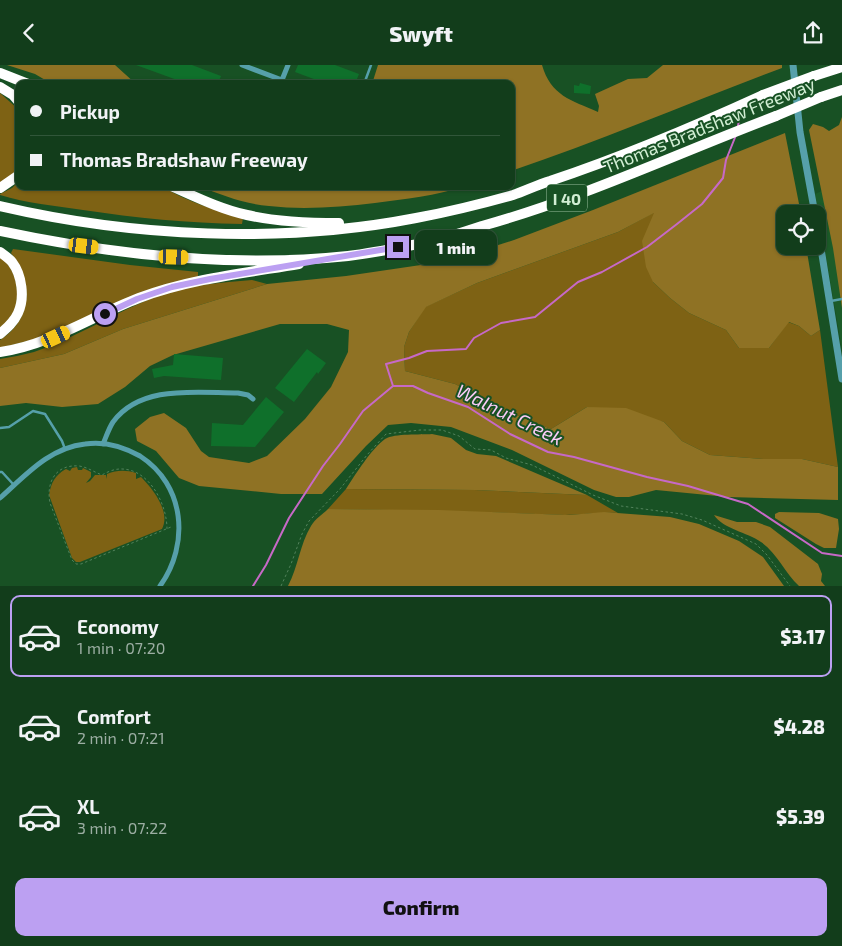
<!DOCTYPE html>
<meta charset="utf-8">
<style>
:root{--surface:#123d1b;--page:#1b4424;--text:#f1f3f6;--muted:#9caea3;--line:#31563a;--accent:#bca0f2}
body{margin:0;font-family:"Exo 2",sans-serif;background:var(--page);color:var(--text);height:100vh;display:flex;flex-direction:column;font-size:19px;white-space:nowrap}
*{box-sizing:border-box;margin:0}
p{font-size:16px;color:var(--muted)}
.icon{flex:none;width:28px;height:28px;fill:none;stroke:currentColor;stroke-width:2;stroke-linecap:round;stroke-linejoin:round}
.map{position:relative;height:521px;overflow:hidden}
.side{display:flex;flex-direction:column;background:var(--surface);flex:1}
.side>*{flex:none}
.guide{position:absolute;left:15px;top:15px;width:500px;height:110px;border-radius:10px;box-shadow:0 1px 4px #0004,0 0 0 1px var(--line);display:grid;align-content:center;height:110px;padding:0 15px;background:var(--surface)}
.controls{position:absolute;left:776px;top:140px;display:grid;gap:10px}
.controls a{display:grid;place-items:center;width:50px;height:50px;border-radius:10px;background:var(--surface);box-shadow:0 1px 4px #0004,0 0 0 1px var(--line);font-size:25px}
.end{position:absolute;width:22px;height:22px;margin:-11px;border:6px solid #bca0f2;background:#111;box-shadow:0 0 0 2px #111}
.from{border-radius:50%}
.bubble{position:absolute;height:35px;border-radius:10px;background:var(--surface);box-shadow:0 1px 4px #0004,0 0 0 1px var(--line);font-size:16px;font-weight:800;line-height:35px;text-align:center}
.car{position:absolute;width:15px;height:30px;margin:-15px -8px;border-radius:6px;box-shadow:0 0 4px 1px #0007;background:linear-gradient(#f5c518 24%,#345 0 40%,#f5c518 0 76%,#345 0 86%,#f5c518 0)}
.guide b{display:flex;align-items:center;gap:18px;height:48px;font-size:19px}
.guide b+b{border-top:1px solid var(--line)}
.guide i{width:12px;height:12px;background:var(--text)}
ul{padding:9px 0 0;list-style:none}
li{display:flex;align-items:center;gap:15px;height:82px;margin:0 10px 8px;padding:0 5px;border:2px solid transparent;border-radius:10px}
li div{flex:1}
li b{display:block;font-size:19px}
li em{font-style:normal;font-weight:800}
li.current{border-color:var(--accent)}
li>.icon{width:45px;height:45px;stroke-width:1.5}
.button{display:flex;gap:10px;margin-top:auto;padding:10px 15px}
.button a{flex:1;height:58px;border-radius:10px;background:var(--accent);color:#111;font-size:20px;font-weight:800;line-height:58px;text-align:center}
header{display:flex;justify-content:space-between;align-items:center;height:65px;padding:0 15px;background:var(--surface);font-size:22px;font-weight:800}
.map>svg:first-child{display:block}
.built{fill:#1c5c29}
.green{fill:#7e6214}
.forest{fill:#8f7224}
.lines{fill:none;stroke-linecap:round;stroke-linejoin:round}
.stream{stroke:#c769c7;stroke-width:2}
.building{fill:#0f702b}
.path{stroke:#52825b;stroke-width:1;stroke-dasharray:2.5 2.5;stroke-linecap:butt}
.service{stroke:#56a0aa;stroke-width:2.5}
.minor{stroke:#56a0aa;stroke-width:5}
.tertiary{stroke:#56a0aa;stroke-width:7}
.motorway{stroke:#fff;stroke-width:10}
.motorway-bridge{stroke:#fff;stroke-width:10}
.route{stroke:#bca0f2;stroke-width:6}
.labels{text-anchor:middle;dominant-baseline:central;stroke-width:4;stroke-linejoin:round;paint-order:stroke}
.shield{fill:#185124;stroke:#9abf9e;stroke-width:1}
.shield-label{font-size:16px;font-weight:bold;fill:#d1eed3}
.street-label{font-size:18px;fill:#d1eed3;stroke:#185124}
.water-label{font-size:19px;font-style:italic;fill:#fbccf9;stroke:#185124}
</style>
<header><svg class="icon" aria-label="back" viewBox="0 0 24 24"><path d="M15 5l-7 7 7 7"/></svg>Swyft<svg class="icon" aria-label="share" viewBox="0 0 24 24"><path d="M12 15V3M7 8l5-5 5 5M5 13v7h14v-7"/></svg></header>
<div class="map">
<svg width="842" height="521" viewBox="0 0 842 521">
<rect width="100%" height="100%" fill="#185124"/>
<path class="built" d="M842,117V284L815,129Z"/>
<path class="green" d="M0,28L19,45V101L11,111L0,118Z
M19,116V121H162C187,137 215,145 243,153L242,159C188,158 136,153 83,145C55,141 26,138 0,130V129L12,123Z
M655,147L653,217L670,233L689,248L726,265L739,283H769L788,257L799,261L811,271L820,265L838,402L802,394H763L710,390L682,376L664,357L587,342L551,364L512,348L455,319L405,306L404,282L409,267L425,242L477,218L618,167Z
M13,184L130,200L198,207V212L32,275L0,283V275C33,254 33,217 11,188Z
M0,192C18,204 21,231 13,250C10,255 4,260 0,265Z
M252,215L267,219L123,264L64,289L0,303V294C11,292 23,290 34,287C78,272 117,246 160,230C189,219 221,218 252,215Z
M77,402L78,405H82L83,403L91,407V412L86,418L90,416L95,410H106L107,414V409C117,405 126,405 136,408V414L141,412C153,424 171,447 162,464L80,497H76L72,493L49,430C51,418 55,410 66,404L70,406L72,403Z
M346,424L475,425L587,430L618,448C600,447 583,450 565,450C486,447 407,445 328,444Z"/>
<path class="forest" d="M7,0H115L136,19H52L35,9Z
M378,0H542C551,31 571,35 598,47L599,41L595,29L628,14L647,13L663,0H782V3C691,37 603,75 511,106V19H372Z
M842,52V243L833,183L809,65L813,59L823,62L829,66L839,60Z
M785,68L801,149H785V181H806L820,265L811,271L799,261L789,257L769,283H739L726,265L689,248L670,233L653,217L646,202L642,176L654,148L618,167L477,218L426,242L409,267L404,282L405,306L455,319L512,348L551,364L587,342L626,343L664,357L682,376L710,390L763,394H802L838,402V435L728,432L656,425L629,432H616L594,425L512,385L451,362L411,358L388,360L366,381L322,429H281L199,421L179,413L156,386L137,376L135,364L150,352L164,348L186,363L201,386L209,392L249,398L267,391L305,354L331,322L348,287L349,265L327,259H280L173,290L150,301L125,322L98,339L62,342L26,338L0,341V303L64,289L123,264L267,219L346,211L448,196L514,175L593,145Z
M199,121H465C436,131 405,134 375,138C340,142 304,145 269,141C245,139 221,130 199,121Z
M432,369L451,373L466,385L477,389L496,391L587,430L475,425L346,424C355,410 372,383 385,374C395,368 420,370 432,369Z
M328,444L439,445L569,450L604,447L670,452L699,459L739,476L763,492L784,521H288C298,502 300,479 311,461C315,454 323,449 328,444Z
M779,447L819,448L838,454L839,464L836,483H824L816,479L775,453V449Z
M714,450L737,457H756L770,462L818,499L822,509L821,516L825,521H799C785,508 777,488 761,477C747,467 723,464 714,450Z"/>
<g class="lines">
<path class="stream" d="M738,61L739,55
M393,321L386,299L409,293L427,286L466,284L474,273L501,258L535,252L578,217L602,207L647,182L677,159L702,139L723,113L726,95L736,70
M253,521L266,500L289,453L323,401L340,379L363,346L393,321H413L428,328L468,342L510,369L548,387L574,392L647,412L688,421L748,439L822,488L842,491"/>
</g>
<path class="building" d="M136,0H192L221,11L218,19H188Z
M298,0H335L359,9L355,19H327L295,7Z
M580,18L591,21L590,29L574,28V20L579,21Z
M307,284L326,298L318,309L317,307L294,337L275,323Z
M174,289L223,293L221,315L164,311L154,313L152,304L173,300Z
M266,332L284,347L255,382L211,381L212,358L243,360Z"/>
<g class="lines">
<path class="path" d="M167,464C167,439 149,403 120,404C114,404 107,407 102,410C94,407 87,402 79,401C55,399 46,418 50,438L72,495L76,499H81L171,462
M281,521L291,499L302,469L309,456L340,424L367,390L386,369L420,365H442L459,371L475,384L491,385L506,393L532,400L593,430L621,441L682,449L702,455L756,479L767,490L790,521"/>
<path class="service" d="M282,15L291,19
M364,19L371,0
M831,236L842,234
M0,363L9,362L33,346L45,349L62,376L65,384
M0,407H2L13,419"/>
<path class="minor" d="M242,0L282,15L288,0
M103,379C106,372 109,363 113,357C141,319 197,328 238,328L248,330L253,334
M0,433C26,410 49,383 85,379C104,376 124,382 140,391C185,420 190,479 160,521"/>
<path class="tertiary" d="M793,0L800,67L815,149
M818,165L842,314"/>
<path class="motorway" d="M0,8L28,19
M814,11L842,2
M0,22L13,30L19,37
M821,32L842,25
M171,121C196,132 220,144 247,150C277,157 308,158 339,158
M0,123L19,110
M0,141C133,172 282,179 416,153C448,147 481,139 513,130C525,126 537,120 550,116C622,92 693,62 763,30
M0,166C113,190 233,203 348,191C375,188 402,182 428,177C446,173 464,167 482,161C583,133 678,88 776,51
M0,187C4,190 9,193 12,197C22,210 25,233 18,248C14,257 7,263 0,269
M0,287C50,280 92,251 139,233C190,214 245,208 299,199"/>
<path class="motorway-bridge" d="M763,30L814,11
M776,51L821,32"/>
</g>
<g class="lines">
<path class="route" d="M105,249L137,234L172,222L210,214L398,182"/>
</g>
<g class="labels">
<rect class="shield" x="547" y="119.5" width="40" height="27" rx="4"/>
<g class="shield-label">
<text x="567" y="133">I 40</text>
</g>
<g class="street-label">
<text transform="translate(709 60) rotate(-22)">Thomas Bradshaw Freeway</text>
</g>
<g class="water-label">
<text transform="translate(510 349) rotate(26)">Walnut Creek</text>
</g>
</g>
</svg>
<div class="controls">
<a><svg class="icon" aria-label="locate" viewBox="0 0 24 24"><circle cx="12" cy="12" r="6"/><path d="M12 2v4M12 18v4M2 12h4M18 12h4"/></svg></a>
</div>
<i class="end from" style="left:105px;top:249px"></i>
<i class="end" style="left:398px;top:182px"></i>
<div class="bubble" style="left:415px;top:165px;width:82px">1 min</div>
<i class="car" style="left:84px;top:181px;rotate:97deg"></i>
<i class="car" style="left:174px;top:192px;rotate:92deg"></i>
<i class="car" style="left:56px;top:272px;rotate:65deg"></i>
<div class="guide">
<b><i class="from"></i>Pickup</b>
<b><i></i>Thomas Bradshaw Freeway</b>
</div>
</div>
<section class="side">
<ul>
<li class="current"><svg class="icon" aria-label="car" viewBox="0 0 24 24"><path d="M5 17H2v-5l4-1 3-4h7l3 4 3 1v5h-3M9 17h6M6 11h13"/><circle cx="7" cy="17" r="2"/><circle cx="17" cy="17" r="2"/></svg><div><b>Economy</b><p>1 min · 07:20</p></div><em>$3.17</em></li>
<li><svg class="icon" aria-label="car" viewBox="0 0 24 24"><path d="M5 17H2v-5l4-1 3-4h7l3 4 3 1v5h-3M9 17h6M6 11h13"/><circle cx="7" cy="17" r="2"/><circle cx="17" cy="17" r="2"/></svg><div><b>Comfort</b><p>2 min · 07:21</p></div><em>$4.28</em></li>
<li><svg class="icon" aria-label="car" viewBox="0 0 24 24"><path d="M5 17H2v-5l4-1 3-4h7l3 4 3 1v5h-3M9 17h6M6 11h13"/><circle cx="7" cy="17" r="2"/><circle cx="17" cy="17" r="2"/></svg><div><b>XL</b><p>3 min · 07:22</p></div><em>$5.39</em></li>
</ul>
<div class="button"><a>Confirm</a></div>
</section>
